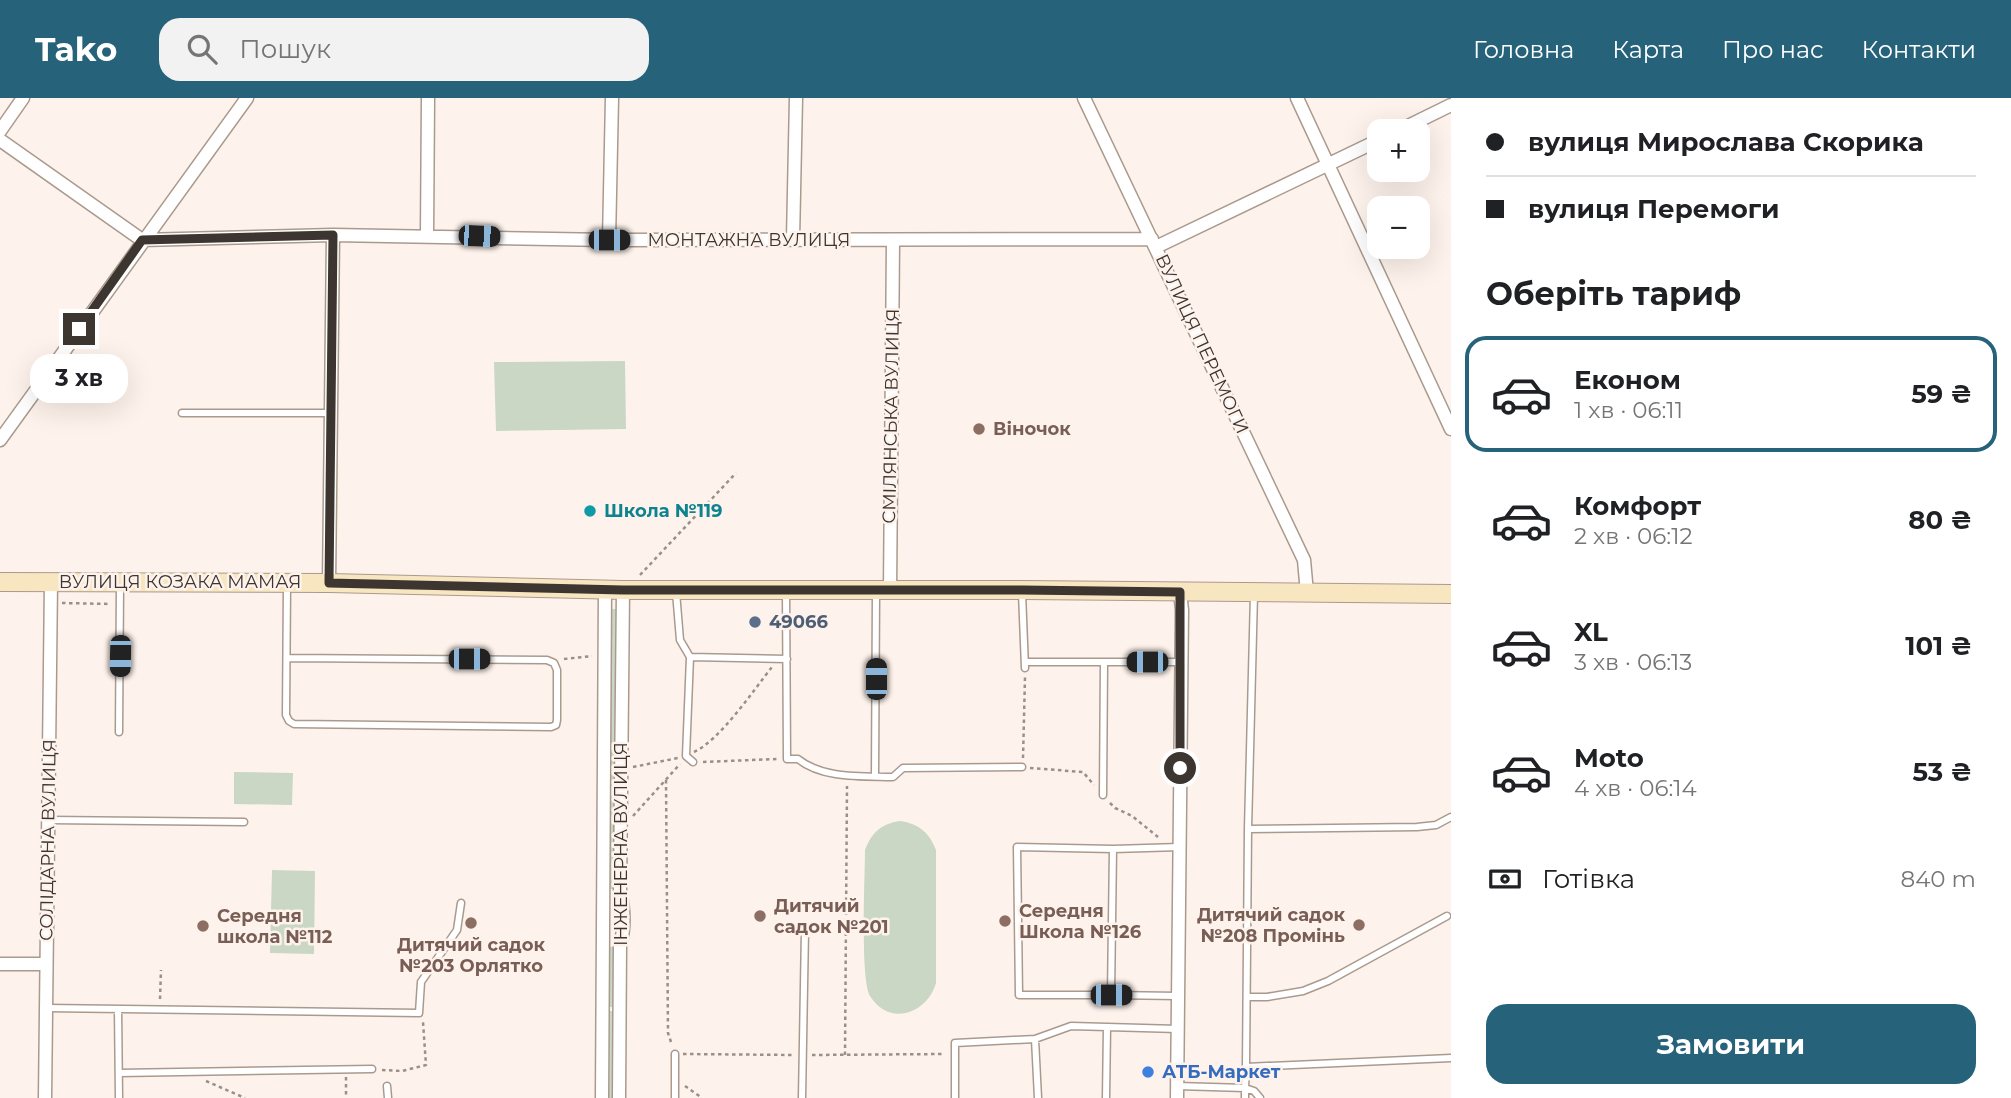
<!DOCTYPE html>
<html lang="uk">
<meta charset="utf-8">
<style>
:root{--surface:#fff;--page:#f2f2f2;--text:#202124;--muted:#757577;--line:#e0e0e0;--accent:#26637a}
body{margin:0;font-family:Montserrat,sans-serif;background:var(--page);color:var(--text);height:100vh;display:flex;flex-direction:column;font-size:26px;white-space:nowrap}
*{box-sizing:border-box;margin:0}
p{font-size:23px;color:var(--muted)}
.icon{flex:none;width:38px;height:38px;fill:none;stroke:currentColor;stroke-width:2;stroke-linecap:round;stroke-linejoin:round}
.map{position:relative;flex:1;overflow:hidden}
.drawer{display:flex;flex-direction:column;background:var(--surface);width:560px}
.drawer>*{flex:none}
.guide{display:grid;align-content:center;height:154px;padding:0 35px;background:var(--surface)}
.controls{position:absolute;left:1367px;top:21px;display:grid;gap:14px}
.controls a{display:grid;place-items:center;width:63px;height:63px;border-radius:14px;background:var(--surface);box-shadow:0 7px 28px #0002;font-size:35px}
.end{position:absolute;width:32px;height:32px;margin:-16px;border:9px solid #3c3530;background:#fff;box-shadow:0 0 0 4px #fff}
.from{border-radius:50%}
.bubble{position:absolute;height:49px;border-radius:21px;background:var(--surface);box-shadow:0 7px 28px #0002;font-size:23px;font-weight:700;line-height:49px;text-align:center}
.car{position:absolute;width:21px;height:42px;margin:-21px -10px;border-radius:9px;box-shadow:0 0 5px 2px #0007;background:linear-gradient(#222 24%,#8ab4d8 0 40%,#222 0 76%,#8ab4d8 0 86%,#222 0)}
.guide b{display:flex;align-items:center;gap:24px;height:66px;font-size:26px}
.guide b+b{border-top:2px solid var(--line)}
.guide i{width:18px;height:18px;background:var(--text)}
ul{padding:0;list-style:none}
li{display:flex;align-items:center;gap:21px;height:116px;margin:0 14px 10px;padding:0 21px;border:4px solid transparent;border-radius:21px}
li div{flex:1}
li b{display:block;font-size:26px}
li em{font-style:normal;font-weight:700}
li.on{border-color:var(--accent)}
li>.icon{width:63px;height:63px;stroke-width:1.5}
h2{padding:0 35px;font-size:32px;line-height:84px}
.pay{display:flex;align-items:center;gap:18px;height:77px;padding:0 35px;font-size:26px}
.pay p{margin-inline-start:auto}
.button{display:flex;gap:14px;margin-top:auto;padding:14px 35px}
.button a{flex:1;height:80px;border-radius:21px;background:var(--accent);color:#fff;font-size:28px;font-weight:700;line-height:80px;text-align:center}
header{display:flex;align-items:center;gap:42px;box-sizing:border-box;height:98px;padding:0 35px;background:var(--accent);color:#fff}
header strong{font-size:33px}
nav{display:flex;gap:38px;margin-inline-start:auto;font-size:24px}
.search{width:490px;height:63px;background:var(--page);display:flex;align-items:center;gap:18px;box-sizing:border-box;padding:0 24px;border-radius:21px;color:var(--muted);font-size:26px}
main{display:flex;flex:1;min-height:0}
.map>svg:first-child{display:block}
.green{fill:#c9d7c4}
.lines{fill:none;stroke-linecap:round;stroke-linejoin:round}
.lane-casing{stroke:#aa9a8e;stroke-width:9}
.street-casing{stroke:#aa9a8e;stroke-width:15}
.secondary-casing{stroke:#aa9a8e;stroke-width:20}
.path{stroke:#99908a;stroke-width:2.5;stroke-dasharray:3.5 3.5;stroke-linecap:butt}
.lane{stroke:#fff;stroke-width:6}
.street{stroke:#fff;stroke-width:12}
.secondary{stroke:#f8e6c0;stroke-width:18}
.route{stroke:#3c3530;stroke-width:9}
.education-dot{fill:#8d6e63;stroke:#fef3ec;stroke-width:2.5}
.culture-dot{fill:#0f9aa8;stroke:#fef3ec;stroke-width:2.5}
.service-dot{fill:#5c6f8a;stroke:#fef3ec;stroke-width:2.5}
.shop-dot{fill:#3f7fe0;stroke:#fef3ec;stroke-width:2.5}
.labels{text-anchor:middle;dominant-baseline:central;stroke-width:5;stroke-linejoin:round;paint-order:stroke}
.street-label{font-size:18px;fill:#3c3530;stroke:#fef3ec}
.education-label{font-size:18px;font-weight:bold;fill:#785e54;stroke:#fef3ec;text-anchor:start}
.culture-label{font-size:18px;font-weight:bold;fill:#0d838f;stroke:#fef3ec;text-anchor:start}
.service-label{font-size:18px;font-weight:bold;fill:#4e5e75;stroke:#fef3ec;text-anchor:start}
.shop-label{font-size:18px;font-weight:bold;fill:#366cbe;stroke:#fef3ec;text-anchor:start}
</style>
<header>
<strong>Tako</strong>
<div class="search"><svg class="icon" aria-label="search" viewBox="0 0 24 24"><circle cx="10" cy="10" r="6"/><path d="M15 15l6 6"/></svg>Пошук</div>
<nav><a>Головна</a><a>Карта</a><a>Про нас</a><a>Контакти</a></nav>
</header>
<main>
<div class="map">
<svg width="1451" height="1000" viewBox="0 0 1451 1000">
<rect width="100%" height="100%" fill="#fef3ec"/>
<path class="green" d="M625,263L626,331L496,333L494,264Z
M607,511H620L619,671H606Z
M234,674L293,675L292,707L234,706Z
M606,674H619L618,791H605Z
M900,723C919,726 929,734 936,752V885C927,916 889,929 870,898C860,881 865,778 865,752C872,734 881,726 900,723Z
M272,772L315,773L314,856L270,855Z
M605,849H617V909H604Z
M604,913H617L616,1000H604Z"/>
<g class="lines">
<g class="lane-casing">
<path id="lane" d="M182,315H331
M287,487L286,617L289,623L294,626L551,629L556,627L557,622V572L554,565L547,562L288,560
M676,494L680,542L690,559
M786,494L787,661H798C823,681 862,678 893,679L903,670L1022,669
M1022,495L1025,570
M1025,564H1181
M119,634L120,486
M693,664L686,658L690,559L787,561
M875,678L876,495
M1103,697L1104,564
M49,722L244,724
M1248,731L1254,496
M1111,897H1019L1017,749L1113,751
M1178,898L1111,897L1113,751L1180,749
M1247,899H1267L1303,893L1328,883L1447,818
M46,910L419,915L421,884L457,832L461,805
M118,911L119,1000
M1035,941L1038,1000
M1246,969L1248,731L1417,729L1436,727L1451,719
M119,975L372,971
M387,988L388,1000
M1177,988L1245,990L1246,969L1451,960
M675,1000V956
M802,1000L805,832
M955,1000V945L1035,941L1071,928L1107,929
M1106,1000L1107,929L1178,931
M1245,1000V990L1254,993L1260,1000"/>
</g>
<g class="street-casing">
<path id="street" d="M1084,0L1304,462L1307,495
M1297,0L1451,331
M0,33L23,0
M1398,33L1451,7
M0,42L142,142L333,137L609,142L1152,141
M427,137L428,0
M793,141L796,0
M609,142L612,0
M1156,149L1379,42
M0,342L247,0
M329,485L333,137
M890,493L893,143
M0,866H45
M45,1000L51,483
M602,1000L605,492
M619,1000L620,847C625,830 624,811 620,793L623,492
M1177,1000L1182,512L1180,494"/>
</g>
<g class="secondary-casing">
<path id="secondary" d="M0,484L329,485L623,492H1022L1451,496"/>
</g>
<path class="path" d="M640,477L736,375
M62,505L111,506
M564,561L592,558
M694,654C720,642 753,593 772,569
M1023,660L1025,579
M703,664L777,661
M633,669L678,660
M1030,670L1083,674L1094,687
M666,682L668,935L672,947
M1110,705L1115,710L1132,718L1158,739
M633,718L680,666
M160,901L161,872
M683,956L795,957
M812,957L945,956
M845,957L847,688
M382,972L402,973L426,967L423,924
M346,979V1000
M206,983L245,1000
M685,988L702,1000"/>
<use href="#lane" class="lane"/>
<use href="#street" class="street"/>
<use href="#secondary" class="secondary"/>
</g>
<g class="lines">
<path class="route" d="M79,231L142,142L333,137L329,485L623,492H1022L1180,494V670"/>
</g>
<g class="education-dot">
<circle cx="979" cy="331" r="7"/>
<circle cx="760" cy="818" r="7"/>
<circle cx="1005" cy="823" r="7"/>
<circle cx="471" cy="825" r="7"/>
<circle cx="1359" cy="827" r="7"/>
<circle cx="203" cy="828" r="7"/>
</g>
<circle class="culture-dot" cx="590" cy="413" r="7"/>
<circle class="service-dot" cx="755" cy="524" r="7"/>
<circle class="shop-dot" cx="1148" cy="974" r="7"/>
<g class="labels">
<g class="street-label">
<text x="749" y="142">МОНТАЖНА ВУЛИЦЯ</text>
<text transform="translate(1202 246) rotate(65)">ВУЛИЦЯ ПЕРЕМОГИ</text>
<text transform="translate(891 318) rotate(-89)">СМІЛЯНСЬКА ВУЛИЦЯ</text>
<text x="180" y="484">ВУЛИЦЯ КОЗАКА МАМАЯ</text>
<text transform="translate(48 742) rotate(-89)">СОЛІДАРНА ВУЛИЦЯ</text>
<text transform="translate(621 746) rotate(-90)">ІНЖЕНЕРНА ВУЛИЦЯ</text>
</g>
<g class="education-label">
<text x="993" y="331">Віночок</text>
<text x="774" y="808">Дитячий<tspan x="774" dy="21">садок №201</tspan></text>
<text x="1019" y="813">Середня<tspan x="1019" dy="21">Школа №126</tspan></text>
<text x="1345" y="817" text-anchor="end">Дитячий садок<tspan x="1345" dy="21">№208 Промінь</tspan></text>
<text x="217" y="818">Середня<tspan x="217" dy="21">школа №112</tspan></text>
<text x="471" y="847" text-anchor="middle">Дитячий садок<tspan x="471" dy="21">№203 Орлятко</tspan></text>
</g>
<g class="culture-label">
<text x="604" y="413">Школа №119</text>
</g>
<g class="service-label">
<text x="769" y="524">49066</text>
</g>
<g class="shop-label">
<text x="1162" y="974">АТБ-Маркет</text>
</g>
</g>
</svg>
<div class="controls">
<a>+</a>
<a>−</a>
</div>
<i class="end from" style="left:1180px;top:670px"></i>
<i class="end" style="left:79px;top:231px"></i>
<div class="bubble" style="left:30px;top:256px;width:98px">3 хв</div>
<i class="car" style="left:479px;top:138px;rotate:92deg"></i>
<i class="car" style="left:609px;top:142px;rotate:90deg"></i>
<i class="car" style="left:120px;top:558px;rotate:181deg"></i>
<i class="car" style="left:469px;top:561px;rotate:90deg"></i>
<i class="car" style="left:1147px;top:564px;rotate:270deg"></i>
<i class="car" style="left:876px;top:581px;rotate:0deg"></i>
<i class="car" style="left:1111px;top:897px;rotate:90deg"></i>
</div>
<section class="drawer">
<div class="guide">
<b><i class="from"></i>вулиця Мирослава Скорика</b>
<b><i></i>вулиця Перемоги</b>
</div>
<h2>Оберіть тариф</h2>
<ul>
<li class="on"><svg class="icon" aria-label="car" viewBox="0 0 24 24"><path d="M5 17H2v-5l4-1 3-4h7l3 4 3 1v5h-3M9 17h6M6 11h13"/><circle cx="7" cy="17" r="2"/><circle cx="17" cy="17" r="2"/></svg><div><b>Економ</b><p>1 хв · 06:11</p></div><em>59 ₴</em></li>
<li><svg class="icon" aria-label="car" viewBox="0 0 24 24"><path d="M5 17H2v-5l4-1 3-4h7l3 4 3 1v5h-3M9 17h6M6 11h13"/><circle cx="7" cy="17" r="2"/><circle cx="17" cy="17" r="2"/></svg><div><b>Комфорт</b><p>2 хв · 06:12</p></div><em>80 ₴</em></li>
<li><svg class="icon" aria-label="car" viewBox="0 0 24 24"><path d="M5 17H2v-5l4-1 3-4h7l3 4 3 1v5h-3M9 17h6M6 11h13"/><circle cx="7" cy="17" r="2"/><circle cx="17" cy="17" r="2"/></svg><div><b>XL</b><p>3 хв · 06:13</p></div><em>101 ₴</em></li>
<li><svg class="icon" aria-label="car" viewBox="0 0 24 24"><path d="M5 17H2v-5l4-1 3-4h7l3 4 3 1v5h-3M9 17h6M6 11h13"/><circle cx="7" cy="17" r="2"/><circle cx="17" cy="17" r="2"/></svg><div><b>Moto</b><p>4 хв · 06:14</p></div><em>53 ₴</em></li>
</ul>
<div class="pay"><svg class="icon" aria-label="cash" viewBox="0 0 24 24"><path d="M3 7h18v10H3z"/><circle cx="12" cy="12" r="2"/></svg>Готівка<p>840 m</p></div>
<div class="button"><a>Замовити</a></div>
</section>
</main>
